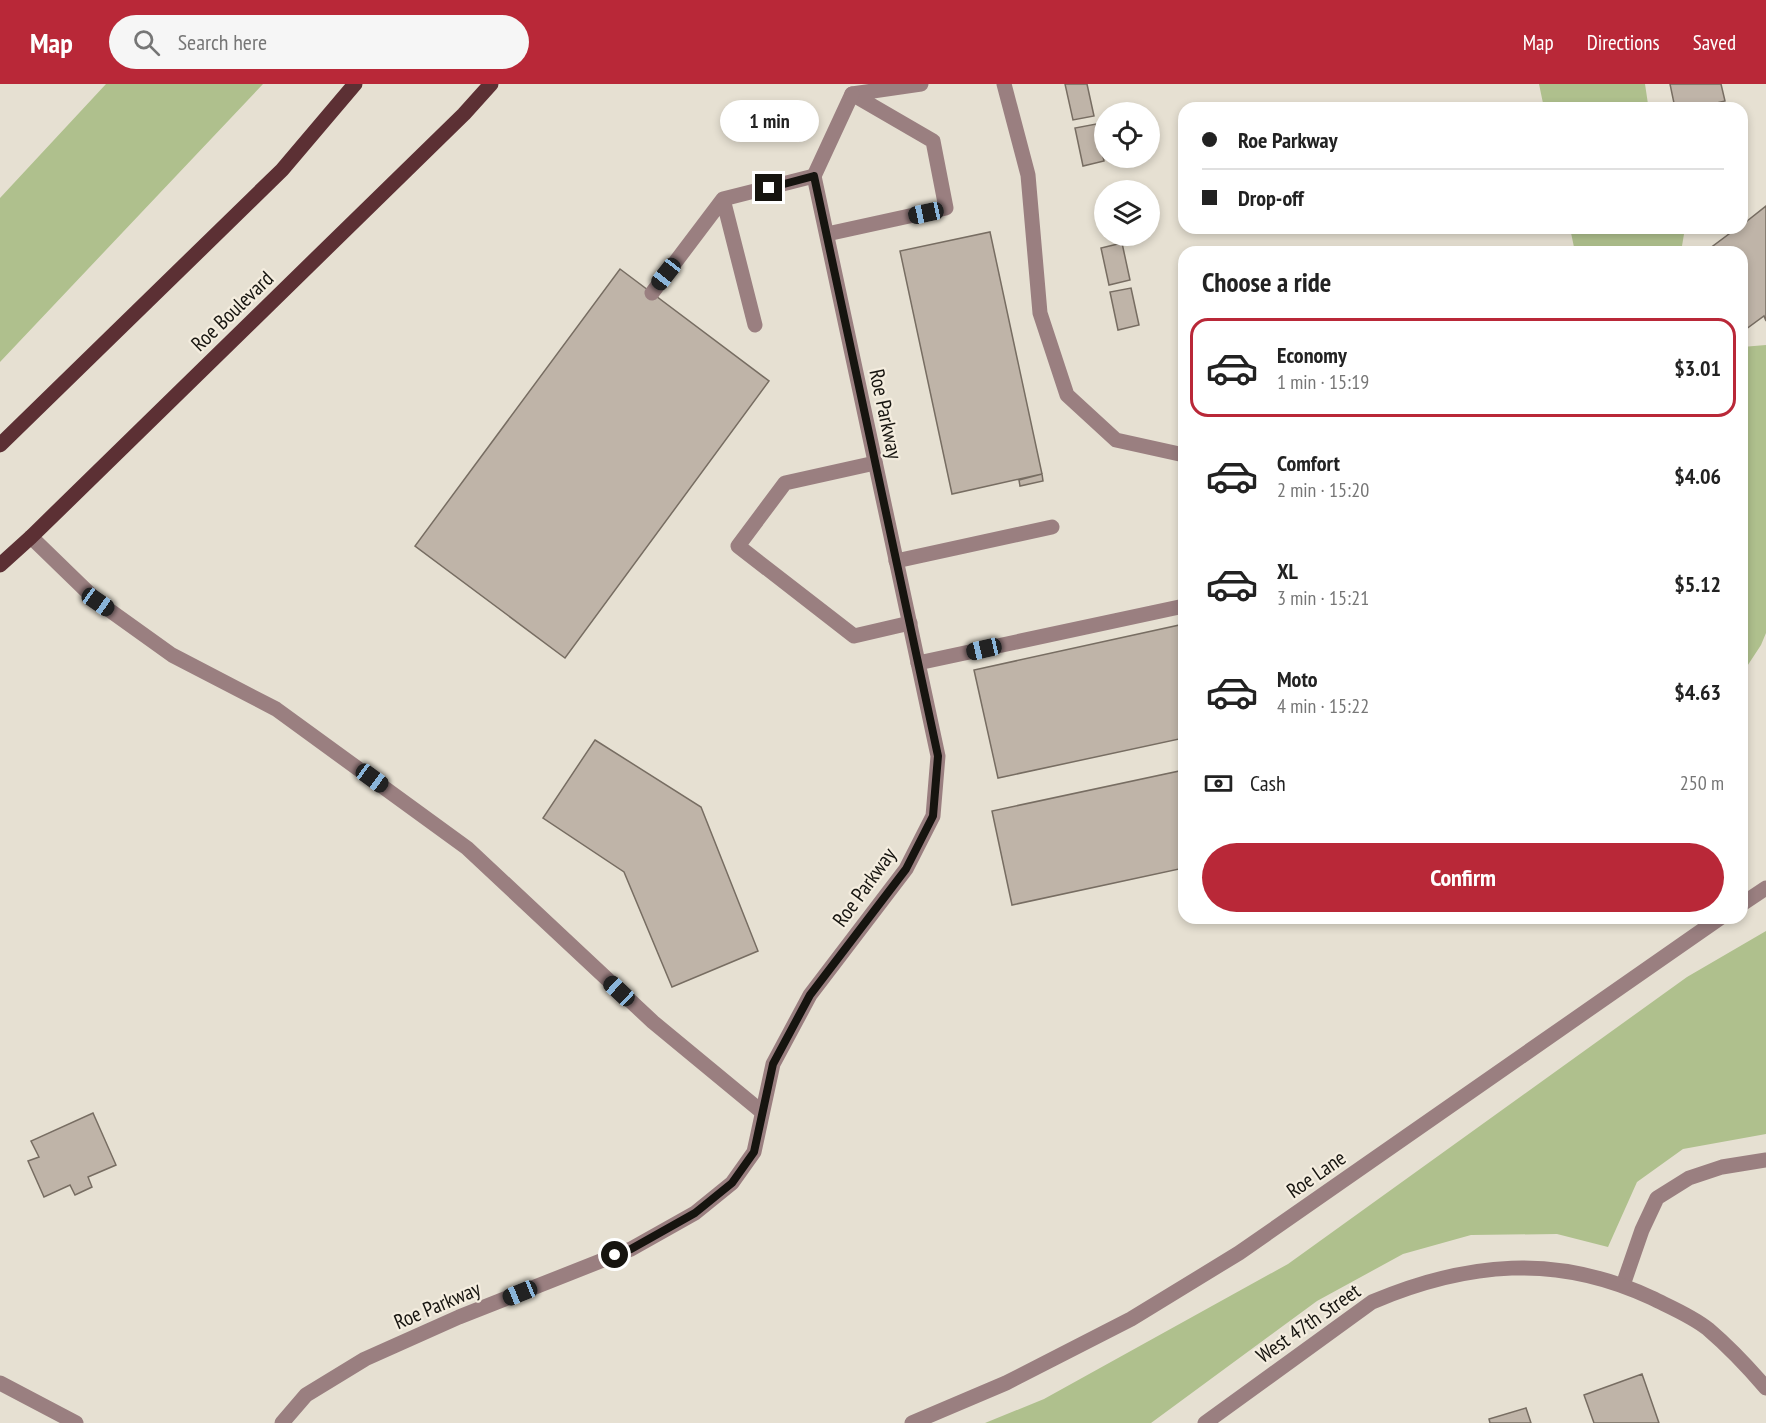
<!DOCTYPE html>
<meta charset="utf-8">
<style>
:root{--surface:#fff;--page:#f6f6f6;--text:#222;--muted:#767676;--line:#e0e0e0;--accent:#b92838}
body{margin:0;font-family:"PT Sans Narrow",sans-serif;background:var(--page);color:var(--text);height:100vh;display:flex;flex-direction:column;font-size:22px;white-space:nowrap}
*{box-sizing:border-box;margin:0}
p{font-size:20px;color:var(--muted)}
.icon{flex:none;width:33px;height:33px;fill:none;stroke:currentColor;stroke-width:2;stroke-linecap:round;stroke-linejoin:round}
.map{position:relative;flex:1;overflow:hidden}
.details{position:absolute;left:1178px;top:162px;width:570px;height:678px;display:flex;flex-direction:column;background:var(--surface);border-radius:18px;box-shadow:0 3px 9px #0003}
.details>*{flex:none}
.banner{position:absolute;left:1178px;top:18px;width:570px;height:132px;border-radius:18px;box-shadow:0 3px 9px #0003;display:grid;align-content:center;height:132px;padding:0 24px;background:var(--surface)}
.controls{position:absolute;left:1094px;top:18px;display:grid;gap:12px}
.controls a{display:grid;place-items:center;width:66px;height:66px;border-radius:50%;background:var(--surface);box-shadow:0 3px 9px #0003;font-size:30px}
.end{position:absolute;width:27px;height:27px;margin:-14px;border:8px solid #16140f;background:#fff;box-shadow:0 0 0 3px #fff}
.from{border-radius:50%}
.bubble{position:absolute;height:42px;border-radius:21px;background:var(--surface);box-shadow:0 3px 9px #0003;font-size:20px;font-weight:600;line-height:42px;text-align:center}
.car{position:absolute;width:18px;height:36px;margin:-18px -9px;border-radius:8px;box-shadow:0 0 4px 2px #0007;background:linear-gradient(#222 24%,#8ab4d8 0 40%,#222 0 76%,#8ab4d8 0 86%,#222 0)}
.banner b{display:flex;align-items:center;gap:21px;height:57px;font-size:22px}
.banner b+b{border-top:2px solid var(--line)}
.banner i{width:15px;height:15px;background:var(--text)}
ul{padding:0;list-style:none}
li{display:flex;align-items:center;gap:18px;height:99px;margin:0 12px 9px;padding:0 12px;border:3px solid transparent;border-radius:18px}
li div{flex:1}
li b{display:block;font-size:22px}
li em{font-style:normal;font-weight:600}
li.selected{border-color:var(--accent)}
li>.icon{width:54px;height:54px;stroke-width:1.5}
h2{padding:0 24px;font-size:27px;line-height:72px}
.pay{display:flex;align-items:center;gap:15px;height:66px;padding:0 24px;font-size:22px}
.pay p{margin-inline-start:auto}
.primary-button{display:flex;gap:12px;margin-top:auto;padding:12px 24px}
.primary-button a{flex:1;height:69px;border-radius:36px;background:var(--accent);color:#fff;font-size:24px;font-weight:600;line-height:69px;text-align:center}
header{display:flex;align-items:center;gap:36px;box-sizing:border-box;height:84px;padding:0 30px;background:var(--accent);color:#fff}
header strong{font-size:28px}
nav{display:flex;gap:33px;margin-inline-start:auto;font-size:21px}
.search{width:420px;height:54px;background:var(--page);display:flex;align-items:center;gap:15px;box-sizing:border-box;padding:0 21px;border-radius:33px;color:var(--muted);font-size:22px}
.map>svg:first-child{display:block}
.green{fill:#afc08d}
.building{fill:#bfb4a8;stroke:#776d62;stroke-width:1.5}
.lines{fill:none;stroke-linecap:round;stroke-linejoin:round}
.service{stroke:#9a7f80;stroke-width:15}
.minor{stroke:#9a7f80;stroke-width:15}
.tertiary{stroke:#9a7f80;stroke-width:15}
.primary{stroke:#5c3034;stroke-width:15}
.route{stroke:#16140f;stroke-width:8}
.labels{text-anchor:middle;dominant-baseline:central;stroke-width:4.5;stroke-linejoin:round;paint-order:stroke}
.street-label{font-size:21px;fill:#16140f;stroke:#f4eddf}
</style>
<header>
<strong>Map</strong>
<div class="search"><svg class="icon" aria-label="search" viewBox="0 0 24 24"><circle cx="10" cy="10" r="6"/><path d="M15 15l6 6"/></svg>Search here</div>
<nav><a>Map</a><a>Directions</a><a>Saved</a></nav>
</header>
<div class="map">
<svg width="1766" height="1339" viewBox="0 0 1766 1339">
<rect width="100%" height="100%" fill="#e6e0d2"/>
<path class="green" d="M106,0H263L0,278V114Z
M1539,0H1645L1648,20L1653,24H1544Z
M1570,144H1685L1682,162L1685,168H1575Z
M1766,261V549L1761,561L1742,590V263Z
M1766,847V1050L1683,1065L1637,1098L1608,1163L1557,1150L1471,1151L1403,1170L1317,1217L1151,1339H985L1044,1315L1288,1180L1687,893Z"/>
<path class="building" d="M1065,0H1087L1094,32L1073,36Z
M1670,0H1721L1725,17L1696,24H1675Z
M1096,40L1104,77L1083,82L1075,44Z
M1766,122V237L1764,232L1742,248V168H1711L1709,165L1737,144H1742V141Z
M990,148L1042,390L952,410L900,167Z
M1122,159L1130,196L1109,201L1101,164Z
M620,185L769,297L565,574L415,462Z
M1131,204L1139,241L1118,246L1110,208Z
M1042,390L1043,397L1020,402L1019,396Z
M1184,540V654L998,694L974,586Z
M595,656L701,723L758,867L672,903L624,788L543,734Z
M1184,686V784L1012,821L992,727Z
M93,1029L116,1081L88,1093L92,1103L75,1111L70,1101L44,1113L28,1077L39,1073L31,1057Z
M1642,1290L1659,1339H1594L1584,1311Z
M1526,1324L1531,1339H1490L1489,1335Z"/>
<g class="lines">
<path class="service" d="M1004,0L1028,91L1040,229L1067,311L1116,356L1184,371
M852,10L921,0
M723,115L755,241
M827,150L946,124L933,57L852,10
M652,209L723,115L814,92
M875,379L785,399L738,462L854,552L910,539
M31,453L98,518L172,571L276,625L467,764L653,938L762,1028
M896,477L1052,443
M918,579L1184,522"/>
<path class="minor" d="M1623,1201L1642,1146L1657,1114L1689,1094L1722,1083L1766,1076
M0,1299L76,1339
M282,1339L306,1311L365,1275L459,1233L631,1165L695,1129L732,1099L754,1068L773,980L810,911L906,785L933,732L938,672L814,92L852,10"/>
<path class="tertiary" d="M1742,820L1766,804
M912,1339L1006,1299L1131,1235L1239,1169L1720,834
M1205,1339L1372,1218C1467,1178 1556,1169 1652,1214C1670,1223 1692,1232 1708,1245C1729,1263 1748,1283 1766,1304"/>
<path class="primary" d="M0,361L282,86L355,0
M0,481L31,453L464,30L491,0"/>
</g>
<g class="lines">
<path class="route" d="M615,1171L631,1165L695,1129L732,1099L754,1068L773,980L810,911L906,785L933,732L938,672L814,92L769,104"/>
</g>
<g class="labels">
<g class="street-label">
<text transform="translate(232 227) rotate(-44)">Roe Boulevard</text>
<text transform="translate(886 330) rotate(78)">Roe Parkway</text>
<text transform="translate(864 803) rotate(-54)">Roe Parkway</text>
<text transform="translate(1316 1090) rotate(-35)">Roe Lane</text>
<text transform="translate(437 1221) rotate(-23)">Roe Parkway</text>
<text transform="translate(1308 1239) rotate(-35)">West 47th Street</text>
</g>
</g>
</svg>
<div class="controls">
<a><svg class="icon" aria-label="locate" viewBox="0 0 24 24"><circle cx="12" cy="12" r="6"/><path d="M12 2v4M12 18v4M2 12h4M18 12h4"/></svg></a>
<a><svg class="icon" aria-label="layers" viewBox="0 0 24 24"><path d="M12 4l9 5-9 5-9-5zM3 14l9 5 9-5"/></svg></a>
</div>
<i class="end from" style="left:615px;top:1171px"></i>
<i class="end" style="left:769px;top:104px"></i>
<div class="bubble" style="left:720px;top:16px;width:99px">1 min</div>
<i class="car" style="left:926px;top:129px;rotate:258deg"></i>
<i class="car" style="left:666px;top:190px;rotate:218deg"></i>
<i class="car" style="left:98px;top:518px;rotate:125deg"></i>
<i class="car" style="left:984px;top:565px;rotate:257deg"></i>
<i class="car" style="left:372px;top:694px;rotate:126deg"></i>
<i class="car" style="left:619px;top:907px;rotate:313deg"></i>
<i class="car" style="left:520px;top:1209px;rotate:248deg"></i>
<div class="banner">
<b><i class="from"></i>Roe Parkway</b>
<b><i></i>Drop-off</b>
</div>
<section class="details">
<h2>Choose a ride</h2>
<ul>
<li class="selected"><svg class="icon" aria-label="car" viewBox="0 0 24 24"><path d="M5 17H2v-5l4-1 3-4h7l3 4 3 1v5h-3M9 17h6M6 11h13"/><circle cx="7" cy="17" r="2"/><circle cx="17" cy="17" r="2"/></svg><div><b>Economy</b><p>1 min · 15:19</p></div><em>$3.01</em></li>
<li><svg class="icon" aria-label="car" viewBox="0 0 24 24"><path d="M5 17H2v-5l4-1 3-4h7l3 4 3 1v5h-3M9 17h6M6 11h13"/><circle cx="7" cy="17" r="2"/><circle cx="17" cy="17" r="2"/></svg><div><b>Comfort</b><p>2 min · 15:20</p></div><em>$4.06</em></li>
<li><svg class="icon" aria-label="car" viewBox="0 0 24 24"><path d="M5 17H2v-5l4-1 3-4h7l3 4 3 1v5h-3M9 17h6M6 11h13"/><circle cx="7" cy="17" r="2"/><circle cx="17" cy="17" r="2"/></svg><div><b>XL</b><p>3 min · 15:21</p></div><em>$5.12</em></li>
<li><svg class="icon" aria-label="car" viewBox="0 0 24 24"><path d="M5 17H2v-5l4-1 3-4h7l3 4 3 1v5h-3M9 17h6M6 11h13"/><circle cx="7" cy="17" r="2"/><circle cx="17" cy="17" r="2"/></svg><div><b>Moto</b><p>4 min · 15:22</p></div><em>$4.63</em></li>
</ul>
<div class="pay"><svg class="icon" aria-label="cash" viewBox="0 0 24 24"><path d="M3 7h18v10H3z"/><circle cx="12" cy="12" r="2"/></svg>Cash<p>250 m</p></div>
<div class="primary-button"><a>Confirm</a></div>
</section>
</div>
